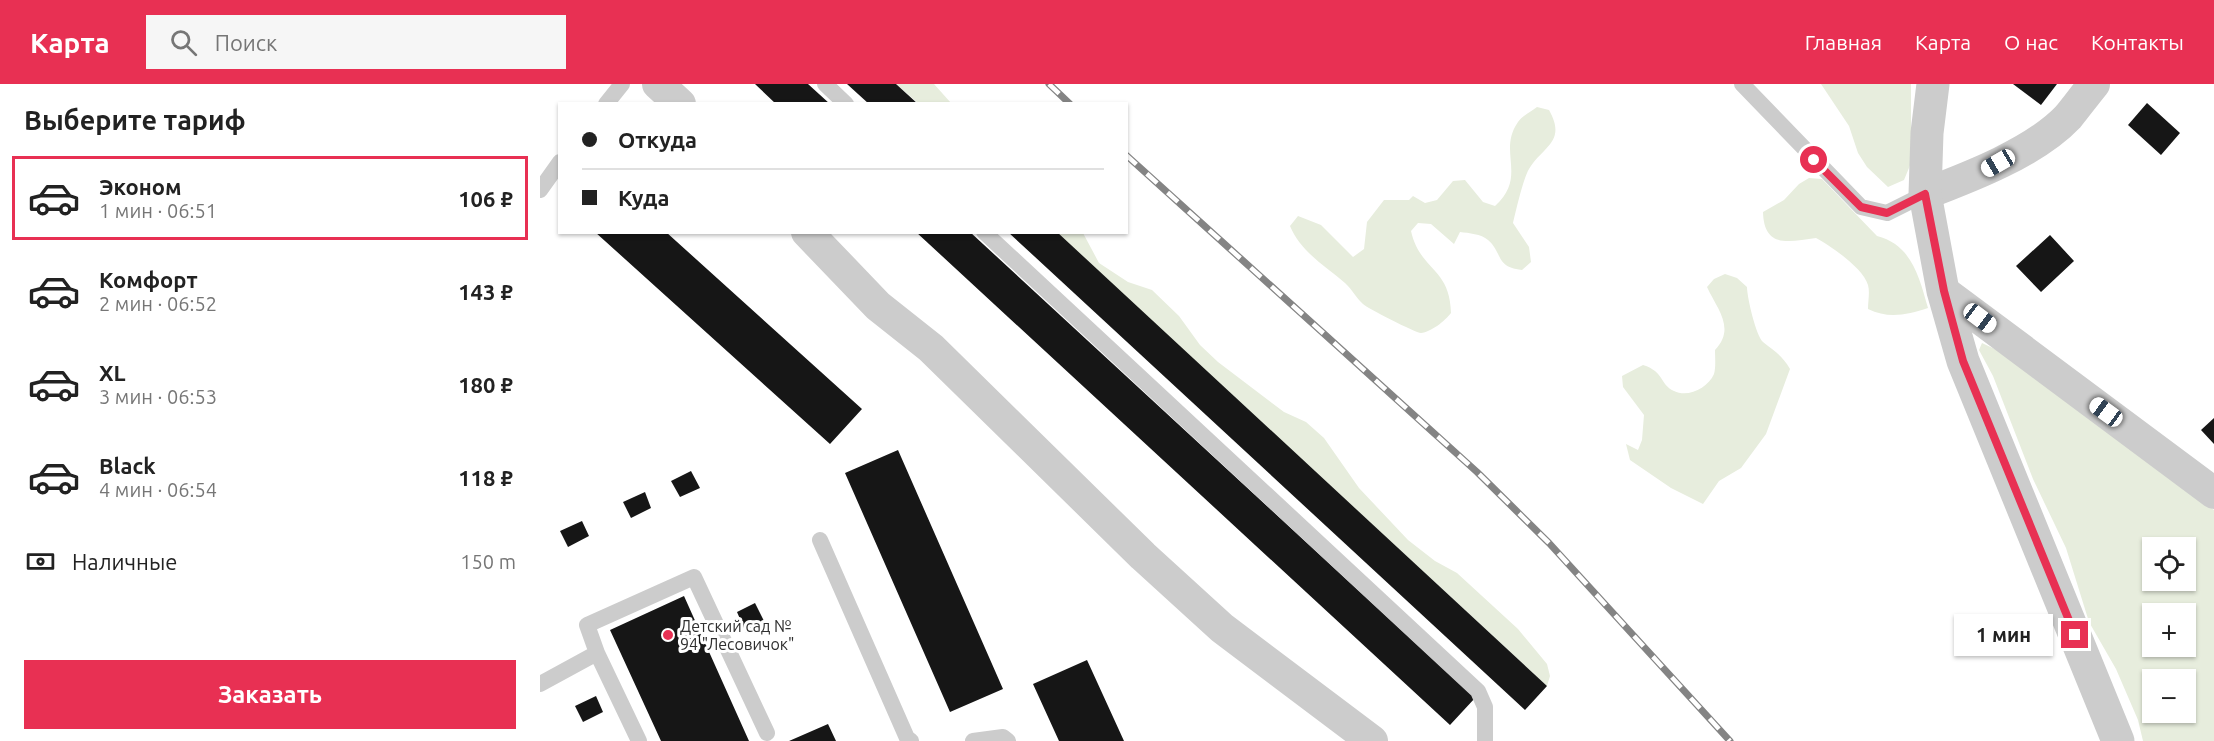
<!DOCTYPE html>
<html lang="ru">
<meta charset="utf-8">
<style>
:root{--surface:#fff;--page:#f6f6f6;--text:#222;--muted:#767676;--line:#e0e0e0;--accent:#e83053}
body{margin:0;font-family:Ubuntu,sans-serif;background:var(--page);color:var(--text);height:100vh;display:flex;flex-direction:column;font-size:22px;white-space:nowrap}
*{box-sizing:border-box;margin:0}
p{font-size:20px;color:var(--muted)}
.icon{flex:none;width:33px;height:33px;fill:none;stroke:currentColor;stroke-width:2;stroke-linecap:round;stroke-linejoin:round}
.map{position:relative;flex:1;overflow:hidden}
.sheet{display:flex;flex-direction:column;background:var(--surface);width:540px}
.sheet>*{flex:none}
.banner{position:absolute;left:18px;top:18px;width:570px;height:132px;border-radius:0px;box-shadow:0 2px 4px #0004;display:grid;align-content:center;height:132px;padding:0 24px;background:var(--surface)}
.buttons{position:absolute;left:1602px;top:453px;display:grid;gap:12px}
.buttons a{display:grid;place-items:center;width:54px;height:54px;border-radius:0px;background:var(--surface);box-shadow:0 2px 4px #0004;font-size:30px}
.end{position:absolute;width:27px;height:27px;margin:-14px;border:8px solid #e83053;background:#fff;box-shadow:0 0 0 3px #fff}
.from{border-radius:50%}
.bubble{position:absolute;height:42px;border-radius:0px;background:var(--surface);box-shadow:0 2px 4px #0004;font-size:20px;font-weight:700;line-height:42px;text-align:center}
.car{position:absolute;width:18px;height:36px;margin:-18px -9px;border-radius:8px;box-shadow:0 0 4px 2px #0007;background:linear-gradient(#fff 24%,#345 0 40%,#fff 0 76%,#345 0 86%,#fff 0)}
.banner b{display:flex;align-items:center;gap:21px;height:57px;font-size:22px}
.banner b+b{border-top:2px solid var(--line)}
.banner i{width:15px;height:15px;background:var(--text)}
ul{padding:0;list-style:none}
li{display:flex;align-items:center;gap:18px;height:84px;margin:0 12px 9px;padding:0 12px;border:3px solid transparent;border-radius:0px}
li div{flex:1}
li b{display:block;font-size:22px}
li em{font-style:normal;font-weight:700}
li.active{border-color:var(--accent)}
li>.icon{width:54px;height:54px;stroke-width:1.5}
h2{padding:0 24px;font-size:27px;line-height:72px}
.pay{display:flex;align-items:center;gap:15px;height:66px;padding:0 24px;font-size:22px}
.pay p{margin-inline-start:auto}
.action{display:flex;gap:12px;margin-top:auto;padding:12px 24px}
.action a{flex:1;height:69px;border-radius:0px;background:var(--accent);color:#fff;font-size:24px;font-weight:700;line-height:69px;text-align:center}
header{display:flex;align-items:center;gap:36px;box-sizing:border-box;height:84px;padding:0 30px;background:var(--accent);color:#fff}
header strong{font-size:28px}
nav{display:flex;gap:33px;margin-inline-start:auto;font-size:21px}
.search{width:420px;height:54px;background:var(--page);display:flex;align-items:center;gap:15px;box-sizing:border-box;padding:0 21px;border-radius:0px;color:var(--muted);font-size:22px}
main{display:flex;flex:1;min-height:0}
.map>svg:first-child{display:block}
.green{fill:#e7eddd;fill-rule:evenodd}
.building{fill:#161616}
.lines{fill:none;stroke-linecap:round;stroke-linejoin:round}
.service{stroke:#ccc;stroke-width:16}
.minor{stroke:#ccc;stroke-width:32}
.tertiary{stroke:#ccc;stroke-width:33}
.rail-casing{stroke:#848484;stroke-width:7}
.rail{stroke:#fff;stroke-width:4.5;stroke-dasharray:14;stroke-linecap:butt}
.route{stroke:#e83053;stroke-width:8}
.poi-dot{fill:#e83053;stroke:#fff;stroke-width:2}
.labels{text-anchor:middle;dominant-baseline:central;stroke-width:6;stroke-linejoin:round;paint-order:stroke}
.poi-label{font-size:16px;fill:#2f2f2f;stroke:#fff;text-anchor:start}
</style>
<header>
<strong>Карта</strong>
<div class="search"><svg class="icon" aria-label="search" viewBox="0 0 24 24"><circle cx="10" cy="10" r="6"/><path d="M15 15l6 6"/></svg>Поиск</div>
<nav><a>Главная</a><a>Карта</a><a>О нас</a><a>Контакты</a></nav>
</header>
<main>
<section class="sheet">
<h2>Выберите тариф</h2>
<ul>
<li class="active"><svg class="icon" aria-label="car" viewBox="0 0 24 24"><path d="M5 17H2v-5l4-1 3-4h7l3 4 3 1v5h-3M9 17h6M6 11h13"/><circle cx="7" cy="17" r="2"/><circle cx="17" cy="17" r="2"/></svg><div><b>Эконом</b><p>1 мин · 06:51</p></div><em>106 ₽</em></li>
<li><svg class="icon" aria-label="car" viewBox="0 0 24 24"><path d="M5 17H2v-5l4-1 3-4h7l3 4 3 1v5h-3M9 17h6M6 11h13"/><circle cx="7" cy="17" r="2"/><circle cx="17" cy="17" r="2"/></svg><div><b>Комфорт</b><p>2 мин · 06:52</p></div><em>143 ₽</em></li>
<li><svg class="icon" aria-label="car" viewBox="0 0 24 24"><path d="M5 17H2v-5l4-1 3-4h7l3 4 3 1v5h-3M9 17h6M6 11h13"/><circle cx="7" cy="17" r="2"/><circle cx="17" cy="17" r="2"/></svg><div><b>XL</b><p>3 мин · 06:53</p></div><em>180 ₽</em></li>
<li><svg class="icon" aria-label="car" viewBox="0 0 24 24"><path d="M5 17H2v-5l4-1 3-4h7l3 4 3 1v5h-3M9 17h6M6 11h13"/><circle cx="7" cy="17" r="2"/><circle cx="17" cy="17" r="2"/></svg><div><b>Black</b><p>4 мин · 06:54</p></div><em>118 ₽</em></li>
</ul>
<div class="pay"><svg class="icon" aria-label="cash" viewBox="0 0 24 24"><path d="M3 7h18v10H3z"/><circle cx="12" cy="12" r="2"/></svg>Наличные<p>150 m</p></div>
<div class="action"><a>Заказать</a></div>
</section>
<div class="map">
<svg width="1674" height="657" viewBox="0 0 1674 657">
<rect width="100%" height="100%" fill="#fff"/>
<path class="green" d="M356,0H394L411,19H378Z
M1281,0H1371V79L1364,96L1348,103L1327,83L1318,69L1309,42Z
M997,23L1009,26C1027,58 1003,62 989,85C983,95 976,127 973,139L989,163L991,178L982,186C955,183 963,169 948,156C941,150 929,149 920,148L914,160L891,140L878,139L871,147C880,187 910,183 911,229C905,237 891,248 881,249C876,249 827,224 823,220C816,214 812,205 805,199C784,181 761,168 750,142L758,132L781,141L813,173L824,165L827,138L844,116H869L873,112L885,119L897,116L913,97L925,96L943,118L955,122C988,92 957,68 978,38C982,32 992,27 997,23Z
M1269,94L1282,95L1337,152C1372,161 1379,193 1388,224C1367,231 1348,235 1328,225C1328,217 1330,208 1328,201C1323,184 1291,162 1276,154C1251,157 1224,166 1223,128L1244,116L1259,100Z
M517,149H543L559,179L588,198L612,206L639,232L660,261L678,278L744,328L766,338L784,354L819,404L868,456L895,477L917,489L978,545L1007,580L1010,592L1007,602Z
M1185,190L1197,194L1207,203C1207,213 1216,252 1223,258C1234,267 1242,271 1250,285L1226,350L1201,384L1179,397L1163,420L1131,404L1090,376L1086,360L1098,366L1102,356L1104,331L1083,303L1082,292L1103,281C1125,288 1119,300 1134,307C1148,314 1168,304 1174,290C1176,283 1175,273 1175,266C1196,244 1177,225 1167,203L1174,195Z
M1442,259L1459,267L1647,400L1674,426V657H1603L1598,636L1576,585L1549,538L1526,464L1493,395L1453,292L1439,266ZM1612,464H1646V496H1612ZM1612,530H1646V562H1612ZM1612,596H1646V628H1612Z"/>
<path class="building" d="M215,0H268L290,20H236Z
M307,0H356L378,20H329Z
M1473,0H1517L1501,21Z
M1607,19L1640,49L1621,71L1588,41Z
M55,148H126L322,325L290,360Z
M376,148H430L935,614L910,641Z
M468,148H517L1007,602L985,626Z
M1510,151L1534,177L1501,208L1476,182Z
M1674,334V360L1661,346Z
M358,366L463,605L410,628L305,389Z
M151,387L160,404L140,413L131,397Z
M105,408L111,424L91,434L83,418Z
M42,437L49,452L28,463L20,447Z
M144,512L209,657H121L70,546Z
M215,519L225,539L206,549L197,528Z
M547,576L584,657H519L493,600Z
M56,612L63,628L43,638L35,622Z
M288,640L296,657H249Z"/>
<g class="lines">
<path class="service" d="M285,0L306,20
M1202,0L1321,123L1347,129L1385,110
M66,20L82,0
M0,106L20,78
M444,148L938,607L945,623V657
M280,456L367,654L371,657
M0,600L57,569
M99,657L57,569L47,541L154,493L227,649
M433,657L463,653L468,657"/>
<path class="minor" d="M118,0L140,20
M1385,110C1430,93 1495,68 1528,33C1537,22 1545,11 1554,0
M267,148L338,222L391,264L603,472L682,544L832,657
M1403,207L1674,409"/>
<path class="tertiary" d="M1393,0L1387,49L1385,110L1403,207L1423,277L1578,657"/>
<g class="rail-casing">
<path id="rail" d="M509,0L530,20
M586,71L937,388L1009,459L1190,657"/>
</g>
<use href="#rail" class="rail"/>
</g>
<g class="lines">
<path class="route" d="M1274,76L1321,123L1347,129L1385,110L1404,207L1423,277L1535,551"/>
</g>
<circle class="poi-dot" cx="128" cy="551" r="6"/>
<g class="labels">
<g class="poi-label">
<text x="140" y="542">Детский сад №<tspan x="140" dy="18">94 "Лесовичок"</tspan></text>
</g>
</g>
</svg>
<div class="buttons">
<a><svg class="icon" aria-label="locate" viewBox="0 0 24 24"><circle cx="12" cy="12" r="6"/><path d="M12 2v4M12 18v4M2 12h4M18 12h4"/></svg></a>
<a>+</a>
<a>−</a>
</div>
<i class="end from" style="left:1274px;top:76px"></i>
<i class="end" style="left:1535px;top:551px"></i>
<div class="bubble" style="left:1414px;top:530px;width:99px">1 мин</div>
<i class="car" style="left:1458px;top:79px;rotate:240deg"></i>
<i class="car" style="left:1440px;top:234px;rotate:127deg"></i>
<i class="car" style="left:1566px;top:328px;rotate:306deg"></i>
<div class="banner">
<b><i class="from"></i>Откуда</b>
<b><i></i>Куда</b>
</div>
</div>
</main>
